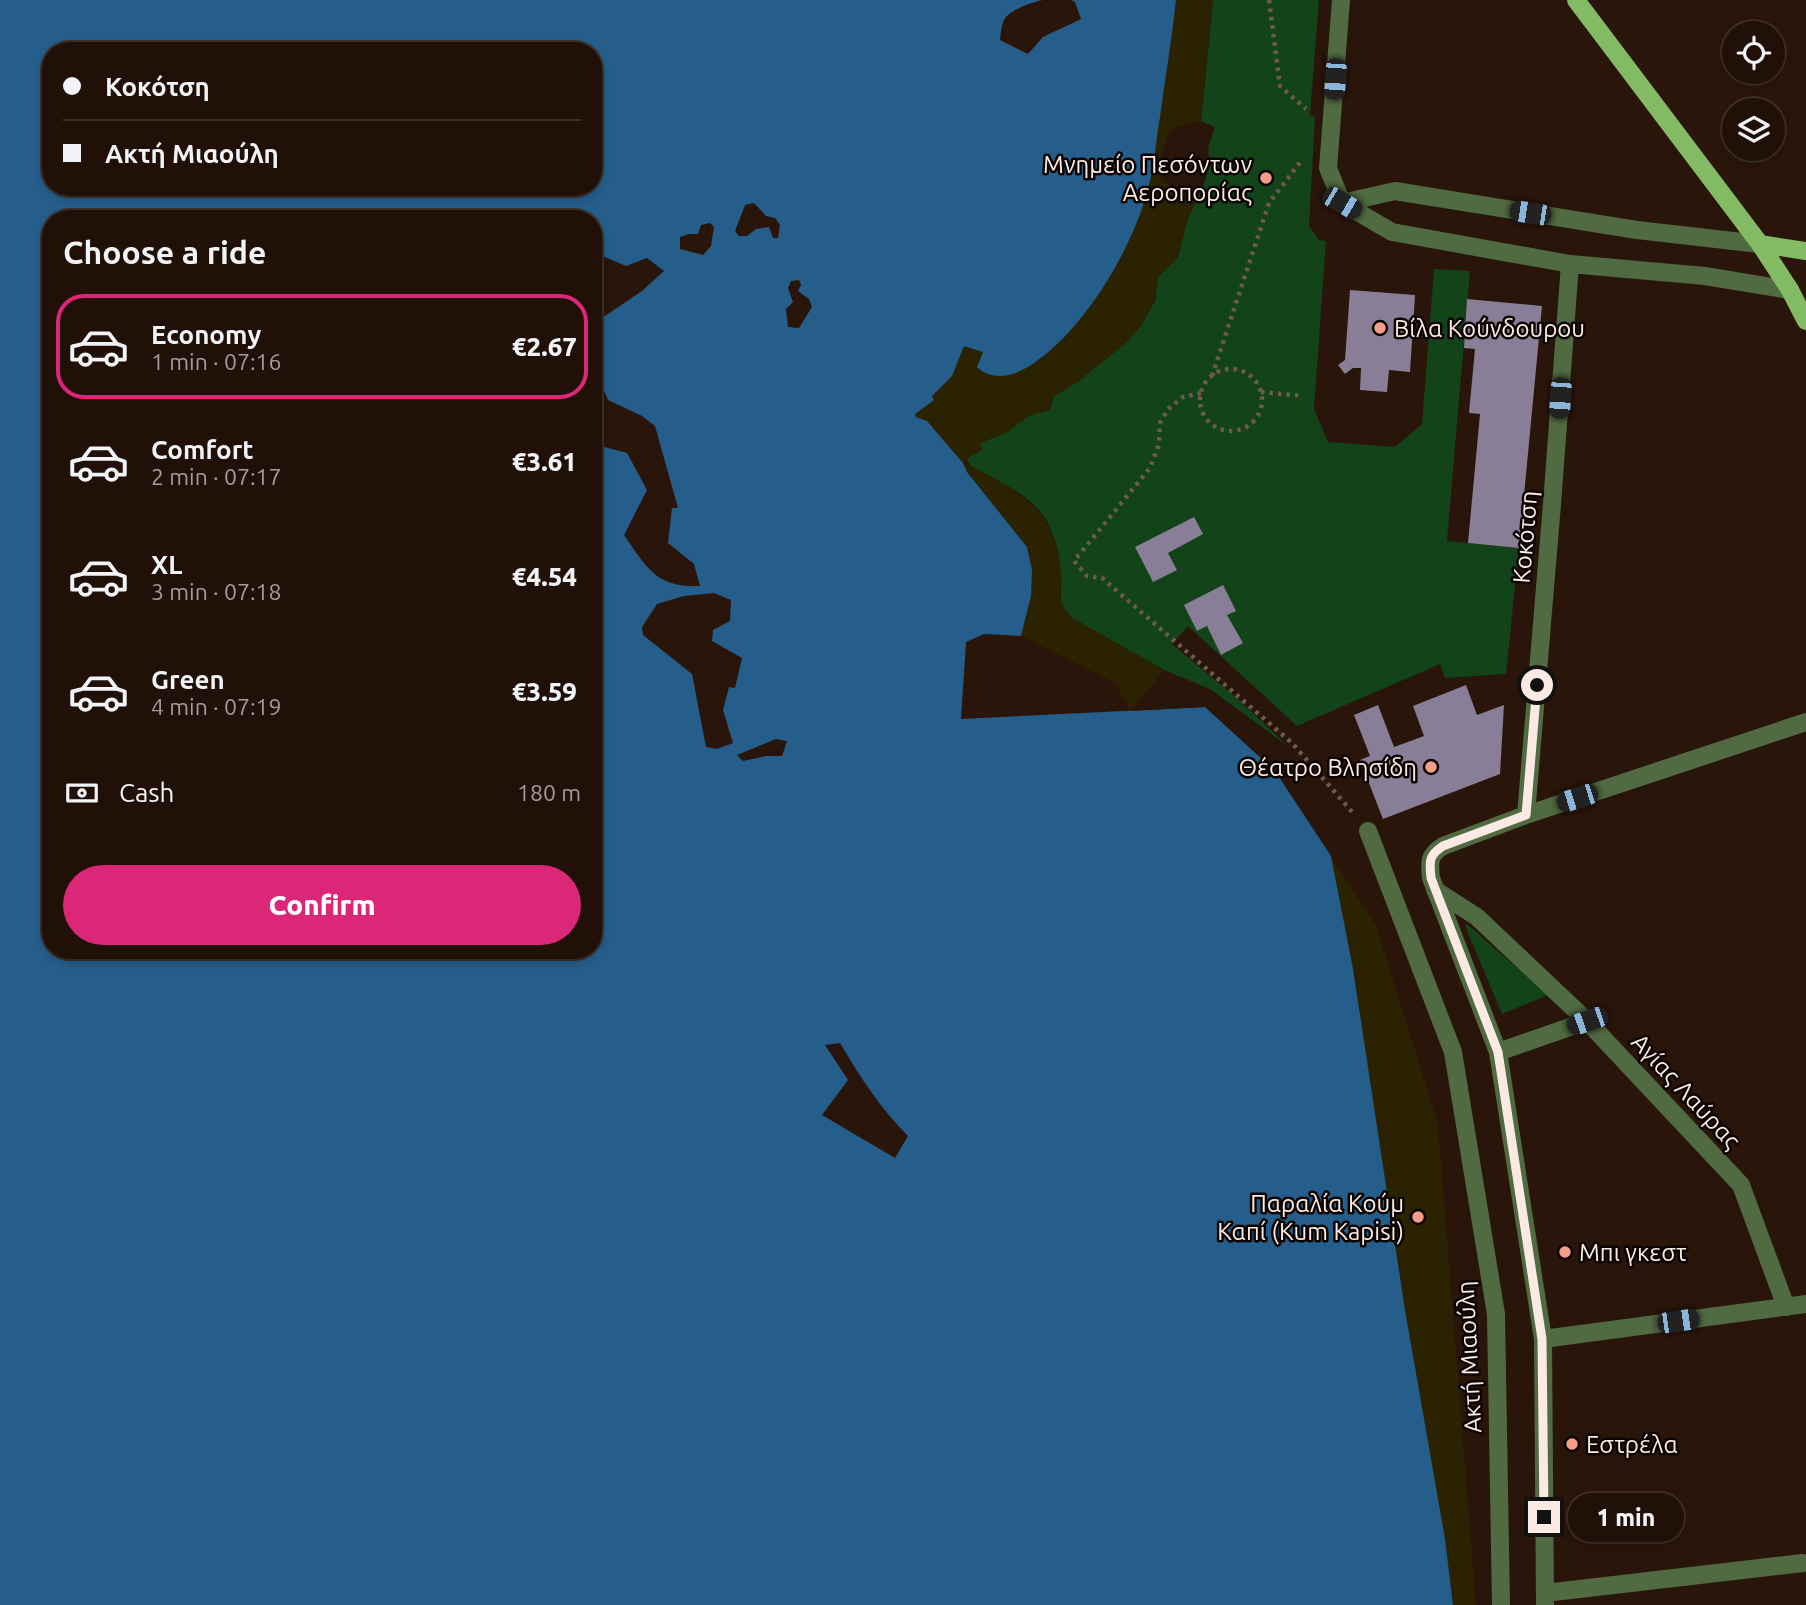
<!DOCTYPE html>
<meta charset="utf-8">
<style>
:root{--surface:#201008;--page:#281912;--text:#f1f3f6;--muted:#a29d9c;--line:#3d3029;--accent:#db2777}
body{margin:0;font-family:Ubuntu,sans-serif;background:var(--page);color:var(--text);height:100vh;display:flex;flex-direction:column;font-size:26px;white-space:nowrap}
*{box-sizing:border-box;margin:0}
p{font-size:23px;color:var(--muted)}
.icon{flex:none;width:38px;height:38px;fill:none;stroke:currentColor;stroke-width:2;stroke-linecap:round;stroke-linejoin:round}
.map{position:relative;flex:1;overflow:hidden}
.panel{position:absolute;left:42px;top:210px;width:560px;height:749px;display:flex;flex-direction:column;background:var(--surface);border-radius:28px;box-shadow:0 4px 10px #0003,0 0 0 2px var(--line)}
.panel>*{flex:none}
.banner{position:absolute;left:42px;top:42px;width:560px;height:154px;border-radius:28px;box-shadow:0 4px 10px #0003,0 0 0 2px var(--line);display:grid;align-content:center;height:154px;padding:0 21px;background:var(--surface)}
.tools{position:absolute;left:1722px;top:21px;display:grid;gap:14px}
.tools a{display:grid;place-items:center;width:63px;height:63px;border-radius:50%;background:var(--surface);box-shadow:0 4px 10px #0003,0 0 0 2px var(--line);font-size:35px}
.end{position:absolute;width:32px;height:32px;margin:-16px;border:9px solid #faeae3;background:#111;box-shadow:0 0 0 4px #111}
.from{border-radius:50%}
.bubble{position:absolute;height:49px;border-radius:24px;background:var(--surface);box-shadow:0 4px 10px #0003,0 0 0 2px var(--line);font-size:23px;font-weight:800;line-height:49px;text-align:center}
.car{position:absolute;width:21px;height:42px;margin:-21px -10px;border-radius:9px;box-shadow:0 0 5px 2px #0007;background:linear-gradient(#222 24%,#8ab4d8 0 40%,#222 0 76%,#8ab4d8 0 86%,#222 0)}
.banner b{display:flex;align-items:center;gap:24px;height:66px;font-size:26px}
.banner b+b{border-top:2px solid var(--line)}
.banner i{width:18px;height:18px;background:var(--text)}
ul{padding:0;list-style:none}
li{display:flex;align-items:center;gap:21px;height:105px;margin:0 14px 10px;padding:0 7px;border:4px solid transparent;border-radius:28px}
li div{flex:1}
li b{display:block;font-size:26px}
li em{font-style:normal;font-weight:800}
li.on{border-color:var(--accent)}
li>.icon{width:63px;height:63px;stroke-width:1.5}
h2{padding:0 21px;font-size:32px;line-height:84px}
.pay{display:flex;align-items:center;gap:18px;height:77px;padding:0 21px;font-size:26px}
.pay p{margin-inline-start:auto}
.button{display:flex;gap:14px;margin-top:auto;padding:14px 21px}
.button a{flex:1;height:80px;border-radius:42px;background:var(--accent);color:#fff;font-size:28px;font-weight:800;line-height:80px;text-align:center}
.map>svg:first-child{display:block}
.green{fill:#134318}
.sand{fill:#2a2201}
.water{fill:#255e8b;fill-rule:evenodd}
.pier{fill:#2a150a}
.building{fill:#887e97}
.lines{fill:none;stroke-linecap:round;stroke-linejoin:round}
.path{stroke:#6e5a51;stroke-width:4.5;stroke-dasharray:3.5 5;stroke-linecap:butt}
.minor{stroke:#506a42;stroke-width:18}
.major{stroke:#83bb64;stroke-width:18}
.route{stroke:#faeae3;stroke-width:9}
.poi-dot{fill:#f49e89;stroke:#0c0402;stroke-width:2.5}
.labels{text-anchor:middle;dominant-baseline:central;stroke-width:5;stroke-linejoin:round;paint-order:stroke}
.poi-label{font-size:24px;fill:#faeae3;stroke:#0c0402;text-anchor:end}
.street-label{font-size:24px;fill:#faeae3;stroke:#0c0402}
</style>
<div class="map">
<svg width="1806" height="1605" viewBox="0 0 1806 1605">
<rect width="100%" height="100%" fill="#2a150a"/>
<path class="green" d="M1213,0H1319L1310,115L1315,117L1309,226L1319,240L1326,241L1314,409L1328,442L1395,447L1422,424L1434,269L1470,271L1447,541L1519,548L1506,674L1445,678L1440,664L1297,726L1188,626L1172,644L1238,699L1289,747L1210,689L1164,670L1072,618C1056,601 1062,598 1061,578C1060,552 1054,526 1036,507C1018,488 992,479 971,466L966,459L982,450L980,443L1007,432L1030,415L1050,410L1053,397L1080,380L1155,302L1158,277L1178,257L1187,221L1205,181L1210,163L1208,148L1215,127L1201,121Z
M1467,924L1548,995L1502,1014L1465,926Z"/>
<path class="sand" d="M1176,0H1213L1201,121L1183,125L1171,130L1161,155L1164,165L1161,178L1171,187L1197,198L1187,221L1178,257L1158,277L1155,301L1141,326L1126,343L1080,380L1053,397L1050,410L1030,415L1007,432L980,443L982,450L973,454L963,463C1018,488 1060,511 1061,579C1061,598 1057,602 1072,618L1164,670L1131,711L1114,682L1021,636L1031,596L1027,547L967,472L963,463L927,421L916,417L915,414L934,400L932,396L952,376L964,345L983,352L978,367L984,373L998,377L1027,367L1042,357L1057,344L1102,286L1122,251L1139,216L1149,185Z
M1331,857L1376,925L1438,1124L1476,1605H1453C1440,1505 1419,1406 1404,1307C1381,1156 1360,1006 1331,857Z"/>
<path class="water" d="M0,0H1043C1032,2 1013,9 1006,17C1001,23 1001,34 1000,40L1028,54L1043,37L1081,19L1075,2L1071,0H1176C1172,39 1165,78 1160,117C1156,139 1155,163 1149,185C1134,247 1084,331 1031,365C1014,376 993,382 977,367L983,352L964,346L952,376L932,396L934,400L915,414L916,417L927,421L963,463L967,472L1027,547L1032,570L1031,596L1021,636L984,634L966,642L961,719L1205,707L1275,771L1331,856L1353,969L1405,1310L1445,1539L1453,1605H0ZM51,51H593V187H51ZM754,203L766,216L775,218L780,225L778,238H773L769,227L756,229L747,236H739L735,231L745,205ZM51,219H593V252L626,266L647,258L664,271L642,291L593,324V364L608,400L642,416L655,426L678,508H672L668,543L694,564L700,586C656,588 647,568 624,535L647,490L627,453L593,444V950H51ZM710,223L714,227L711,246L703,255L680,249V237L689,234H698L701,225ZM799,280L801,285L798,291L809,299L812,307L799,328L788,327L786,309L793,302L788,288L791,281ZM714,593L731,600L730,621L713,630L712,641L742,658L735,688L729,687L723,710L733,743L717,749L706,747L692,674L643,635L642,627L657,604L684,596ZM776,739L787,741L782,756H766L743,761L737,755ZM840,1043C860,1077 880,1108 908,1136L895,1158L822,1115L848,1080L825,1045Z"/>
<path class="pier" d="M1207,704L1278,768L1276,770L1205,707L1131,711L1133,707Z"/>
<path class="building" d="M1350,290L1415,295L1410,372L1389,370L1387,392L1360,390L1361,368H1353L1345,374L1338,365L1345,360Z
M1467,299L1542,306L1519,548L1468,543L1480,414L1469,413L1475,349L1464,348Z
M1194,517L1203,534L1168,553L1177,570L1153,582L1135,547Z
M1223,585L1236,611L1227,615L1243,643L1221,655L1207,626L1197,631L1184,605Z
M1466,685L1477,715L1504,705L1500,774L1383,819L1360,760L1370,756L1354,715L1378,705L1394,747L1424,736L1413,706Z"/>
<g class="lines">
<path class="path" d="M1269,0L1280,86L1306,109
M1200 400a31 31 0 1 1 62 0a31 31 0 1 1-62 0Z
M1212,376L1269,203L1301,161
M1261,392L1303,396
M1201,393L1183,397L1168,409L1160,423L1159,444L1150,468L1074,561L1087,576L1102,578L1292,743L1353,813"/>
<path class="minor" d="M1341,0L1328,168L1342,203
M1342,203L1392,232L1570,264L1705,276L1790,290
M1342,203L1395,191L1637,230L1760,244
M1526,815L1552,504L1570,264
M1368,831L1453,1052L1496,1314L1501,1605
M1435,890L1477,917L1587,1021L1741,1185L1786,1307
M1498,1052L1587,1021
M1543,1339L1806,1304
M1545,1593L1803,1563
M1545,1605L1543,1339L1498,1052L1431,878C1429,861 1429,855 1443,846L1526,815L1806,722"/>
<path class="major" d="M1576,0L1760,244L1790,290L1806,321
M1760,244L1806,251"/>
</g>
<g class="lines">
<path class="route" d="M1537,685L1526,815L1443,846C1429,855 1429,861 1431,878L1498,1052L1542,1339L1544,1517"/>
</g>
<g class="poi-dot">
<circle cx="1266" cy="178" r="7"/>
<circle cx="1380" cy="328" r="7"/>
<circle cx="1431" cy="767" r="7"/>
<circle cx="1418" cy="1217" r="7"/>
<circle cx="1565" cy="1252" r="7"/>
<circle cx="1572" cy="1444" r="7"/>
</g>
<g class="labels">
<g class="poi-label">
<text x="1252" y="164">Μνημείο Πεσόντων<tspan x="1252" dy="28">Αεροπορίας</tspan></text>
<text x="1394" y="328" text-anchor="start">Βίλα Κούνδουρου</text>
<text x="1417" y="767">Θέατρο Βλησίδη</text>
<text x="1404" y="1203">Παραλία Κούμ<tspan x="1404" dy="28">Καπί (Kum Kapisi)</tspan></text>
<text x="1579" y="1252" text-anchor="start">Μπι γκεστ</text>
<text x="1586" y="1444" text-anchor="start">Εστρέλα</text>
</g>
<g class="street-label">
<text transform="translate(1525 537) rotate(-85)">Κοκότση</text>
<text transform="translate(1686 1091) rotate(47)">Αγίας Λαύρας</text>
<text transform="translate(1469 1357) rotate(-93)">Ακτή Μιαούλη</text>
</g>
</g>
</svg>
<div class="tools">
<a><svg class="icon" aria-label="locate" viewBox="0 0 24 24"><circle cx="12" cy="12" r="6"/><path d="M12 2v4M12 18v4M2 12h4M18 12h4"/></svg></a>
<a><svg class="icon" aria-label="layers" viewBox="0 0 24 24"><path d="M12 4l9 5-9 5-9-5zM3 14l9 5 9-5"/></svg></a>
</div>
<i class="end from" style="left:1537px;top:685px"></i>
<i class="end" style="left:1544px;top:1517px"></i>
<div class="bubble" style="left:1568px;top:1493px;width:116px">1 min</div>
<i class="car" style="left:1335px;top:79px;rotate:184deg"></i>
<i class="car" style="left:1342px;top:203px;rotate:120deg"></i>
<i class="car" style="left:1530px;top:213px;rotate:279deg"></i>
<i class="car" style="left:1560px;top:398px;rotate:184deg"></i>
<i class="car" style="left:1577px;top:798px;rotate:252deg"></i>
<i class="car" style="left:1587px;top:1021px;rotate:251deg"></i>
<i class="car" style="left:1678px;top:1321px;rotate:82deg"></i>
<div class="banner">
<b><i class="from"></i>Κοκότση</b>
<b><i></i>Ακτή Μιαούλη</b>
</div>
<section class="panel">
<h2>Choose a ride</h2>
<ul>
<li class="on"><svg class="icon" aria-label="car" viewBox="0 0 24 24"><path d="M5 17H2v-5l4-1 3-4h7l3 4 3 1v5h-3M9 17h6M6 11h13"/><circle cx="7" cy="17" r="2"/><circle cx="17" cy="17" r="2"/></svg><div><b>Economy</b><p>1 min · 07:16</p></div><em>€2.67</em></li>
<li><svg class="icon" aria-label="car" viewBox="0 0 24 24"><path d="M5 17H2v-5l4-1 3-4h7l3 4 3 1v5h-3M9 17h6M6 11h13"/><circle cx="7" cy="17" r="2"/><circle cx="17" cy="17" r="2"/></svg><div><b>Comfort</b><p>2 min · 07:17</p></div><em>€3.61</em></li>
<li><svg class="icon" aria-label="car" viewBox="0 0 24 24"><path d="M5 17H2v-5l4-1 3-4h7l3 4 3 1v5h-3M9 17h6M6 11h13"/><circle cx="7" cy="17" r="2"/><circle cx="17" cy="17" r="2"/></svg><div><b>XL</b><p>3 min · 07:18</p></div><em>€4.54</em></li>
<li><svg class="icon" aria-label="car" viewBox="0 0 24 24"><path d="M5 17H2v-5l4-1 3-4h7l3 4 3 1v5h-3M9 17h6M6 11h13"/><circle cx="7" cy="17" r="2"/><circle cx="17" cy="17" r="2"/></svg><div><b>Green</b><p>4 min · 07:19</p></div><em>€3.59</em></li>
</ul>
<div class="pay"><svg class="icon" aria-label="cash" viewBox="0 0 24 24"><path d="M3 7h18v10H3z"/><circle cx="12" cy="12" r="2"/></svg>Cash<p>180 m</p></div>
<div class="button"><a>Confirm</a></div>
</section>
</div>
